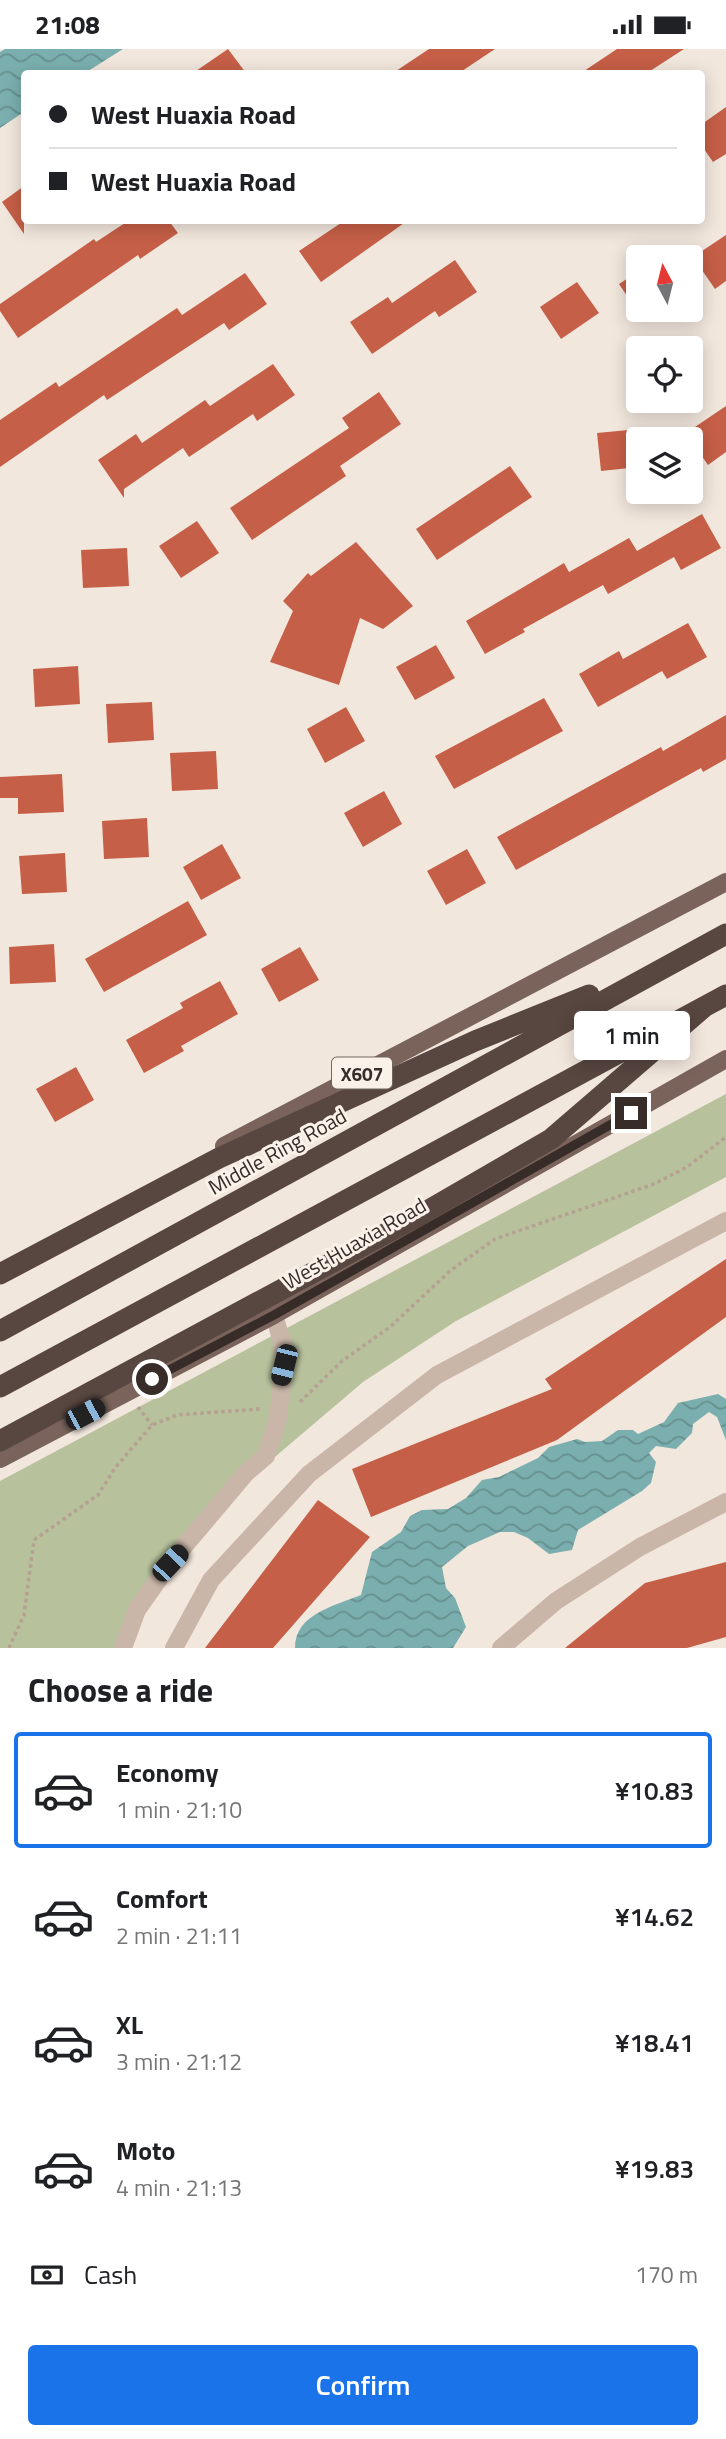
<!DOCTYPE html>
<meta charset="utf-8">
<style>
:root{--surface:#fff;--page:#f6f6f6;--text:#202124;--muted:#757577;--line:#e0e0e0;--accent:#1a73e8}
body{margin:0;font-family:"Titillium Web",sans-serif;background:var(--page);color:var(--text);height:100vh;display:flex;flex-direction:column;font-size:26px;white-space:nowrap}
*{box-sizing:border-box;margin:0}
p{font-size:23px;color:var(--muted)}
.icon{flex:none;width:38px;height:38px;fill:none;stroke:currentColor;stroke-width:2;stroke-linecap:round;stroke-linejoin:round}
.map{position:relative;height:1599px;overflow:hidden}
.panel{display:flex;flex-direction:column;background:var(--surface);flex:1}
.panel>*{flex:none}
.top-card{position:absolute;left:21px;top:21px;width:684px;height:154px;border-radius:7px;box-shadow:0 4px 18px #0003;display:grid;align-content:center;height:154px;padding:0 28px;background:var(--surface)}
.needle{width:46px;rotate:353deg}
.tools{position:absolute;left:626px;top:196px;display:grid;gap:14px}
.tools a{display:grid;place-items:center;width:77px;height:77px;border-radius:7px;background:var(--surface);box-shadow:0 4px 18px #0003;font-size:35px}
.end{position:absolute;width:32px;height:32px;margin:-16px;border:9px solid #372c28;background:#fff;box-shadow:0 0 0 4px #fff}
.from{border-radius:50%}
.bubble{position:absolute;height:49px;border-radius:7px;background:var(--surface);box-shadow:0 4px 18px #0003;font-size:23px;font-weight:600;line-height:49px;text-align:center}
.car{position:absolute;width:21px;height:42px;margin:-21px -10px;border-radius:9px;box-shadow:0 0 5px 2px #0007;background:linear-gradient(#222 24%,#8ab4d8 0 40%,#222 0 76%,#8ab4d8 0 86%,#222 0)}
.top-card b{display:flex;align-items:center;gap:24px;height:66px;font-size:26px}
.top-card b+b{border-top:2px solid var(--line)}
.top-card i{width:18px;height:18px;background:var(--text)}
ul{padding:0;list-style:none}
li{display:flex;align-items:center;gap:21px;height:116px;margin:0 14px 10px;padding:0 14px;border:4px solid transparent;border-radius:7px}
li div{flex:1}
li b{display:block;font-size:26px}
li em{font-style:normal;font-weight:600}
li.active{border-color:var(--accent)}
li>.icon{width:63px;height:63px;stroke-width:1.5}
h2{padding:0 28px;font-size:32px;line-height:84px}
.pay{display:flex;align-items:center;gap:18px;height:77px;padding:0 28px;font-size:26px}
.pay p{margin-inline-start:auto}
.cta{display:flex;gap:14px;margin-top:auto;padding:14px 28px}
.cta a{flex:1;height:80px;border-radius:7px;background:var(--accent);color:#fff;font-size:28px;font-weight:600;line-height:80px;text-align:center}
.status{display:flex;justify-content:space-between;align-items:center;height:49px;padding:0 35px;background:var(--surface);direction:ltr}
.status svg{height:19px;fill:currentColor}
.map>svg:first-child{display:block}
.park{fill:#b7c19c}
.water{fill:url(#water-waves)}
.building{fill:#c65f47}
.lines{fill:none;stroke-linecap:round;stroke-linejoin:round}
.path{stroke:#b6a092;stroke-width:3.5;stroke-dasharray:3.5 3.5;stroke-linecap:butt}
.minor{stroke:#cab6a8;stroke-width:18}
.major{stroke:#79635a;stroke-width:18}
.highway{stroke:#584640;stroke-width:21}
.route{stroke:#372c28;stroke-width:9}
.labels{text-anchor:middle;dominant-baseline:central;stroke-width:6;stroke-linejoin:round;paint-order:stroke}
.shield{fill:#faf1e9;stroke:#726762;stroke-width:2}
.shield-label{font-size:19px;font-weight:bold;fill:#372c28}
.street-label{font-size:21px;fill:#372c28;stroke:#faf1e9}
</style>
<div class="status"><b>21:08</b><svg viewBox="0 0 49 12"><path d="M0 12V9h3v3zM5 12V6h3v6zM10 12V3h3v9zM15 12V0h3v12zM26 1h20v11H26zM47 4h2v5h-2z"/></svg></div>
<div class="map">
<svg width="726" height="1599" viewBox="0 0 726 1599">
<defs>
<pattern id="water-waves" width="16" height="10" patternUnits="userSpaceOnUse" patternTransform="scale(1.75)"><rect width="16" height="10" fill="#7bafaf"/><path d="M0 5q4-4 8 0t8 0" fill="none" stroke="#668f8e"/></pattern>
</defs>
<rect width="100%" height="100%" fill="#f2e7dd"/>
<path class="park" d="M726,1045V1128L456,1272L363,1333L223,1452L129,1583L124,1599H0V1432Z"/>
<path class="water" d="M5,0H123L85,24H24V63L0,79V3Z
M718,1345L726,1350V1391L717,1368L709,1363L693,1375L692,1384L676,1400L656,1397L649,1404L656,1413L651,1434L642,1442L578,1481L572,1501L549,1505L528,1489L514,1483H500L468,1497L442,1518L446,1539L455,1549L466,1578L453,1599H295C295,1565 334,1557 361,1546L372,1503L401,1483L410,1467L422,1461L448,1460L466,1449L482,1431L499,1428L538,1409L549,1398L577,1390L585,1393L602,1392L618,1381H633L638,1385L664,1373L678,1354Z"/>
<path class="building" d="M228,0L246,24H193Z
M429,0H495L459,24H393Z
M617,0H684L647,24H581Z
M726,58V105L713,113L702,97V75Z
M24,137V185L2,153Z
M128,172H169L178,184L140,210L138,206L18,289L0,262V255L94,190L96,193Z
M344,172H407L321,233L299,202Z
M726,186V232L715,240L693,208Z
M455,211L477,243L439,268L435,262L372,305L350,273L388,248L392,254Z
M639,222V265L619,235Z
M245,224L267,255L229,281L224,274L107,351L104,346L0,418V371L56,333L59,338L177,259L182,266Z
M577,233L599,264L561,290L540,258Z
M273,315L295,346L257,372L253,365L189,408L183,399L124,440V449L98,411L136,385L142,394L205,351L210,357Z
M379,343L401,375L340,417L346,427L252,491L230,459L349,379L342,369Z
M726,357V403L708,416L686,384Z
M639,380V418L601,422L597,384Z
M510,417L532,448L437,511L416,480Z
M702,465L721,499L681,521L674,508L608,545L603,536L523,580L525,583L485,605L466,572L564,514L569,523L629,489L637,502Z
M197,472L219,504L181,529L159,497Z
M356,493L413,557L383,580L360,569L339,636L270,613L293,562L283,552L308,524L311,527Z
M127,499L129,537L83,539L81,501Z
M688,574L707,608L667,630L662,622L598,658L579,625L619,602L623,610Z
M436,596L455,629L415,651L396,618Z
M78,617L80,655L35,658L33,620Z
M544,649L563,682L454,740L435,707Z
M152,653L154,691L108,694L106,655Z
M346,658L365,692L325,714L307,680Z
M726,666V710L703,723L701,719L516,821L497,788L661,698L663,702Z
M216,702L218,740L172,742L170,704Z
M62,725L64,763L18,765V749H0V728Z
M384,742L402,775L363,798L344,764Z
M147,769L149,808L104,810L102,772Z
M222,795L241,829L201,851L183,818Z
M467,800L486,834L446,856L427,822Z
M65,804L67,843L22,845L19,807Z
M188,852L207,886L104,943L85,910Z
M54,895L56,933L10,935L9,898Z
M300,898L319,931L279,953L261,920Z
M220,932L238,965L181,997L184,1002L144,1024L126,991L183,959L180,954Z
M76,1018L94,1051L55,1073L36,1040Z
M726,1210V1268L557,1391L371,1468L352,1420L552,1340L545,1330Z
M318,1451L370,1488L273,1599H205Z
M726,1513V1588L687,1599H565L645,1534Z"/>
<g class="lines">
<path class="path" d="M300,1353L342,1312L390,1278L451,1221L495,1190L654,1135L687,1118L726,1088
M138,1358L152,1376
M9,1599L24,1566L34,1491L98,1446L115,1419L152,1376L177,1366L260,1360"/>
<path class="minor" d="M123,1599L137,1561L170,1514L246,1424L266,1407L278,1370L284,1316L283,1296L274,1266
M174,1599L211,1531L309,1425L437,1326L726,1172
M501,1599L556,1552L640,1498L726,1453"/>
<path class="major" d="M224,1097L726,833
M0,1410L274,1266L726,1010"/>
<path class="highway" d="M0,1225L219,1109L475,992L589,946
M0,1282L726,885
M0,1338L726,946
M0,1392L420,1166L551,1090L703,959"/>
</g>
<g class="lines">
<path class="route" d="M152,1330L274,1266L631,1064"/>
</g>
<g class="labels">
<rect class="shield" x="332" y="1008.5" width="60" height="31" rx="5"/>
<g class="shield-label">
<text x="362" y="1024">X607</text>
</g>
<g class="street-label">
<text transform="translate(277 1102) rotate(-29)">Middle Ring Road</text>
<text transform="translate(354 1194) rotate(-30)">West Huaxia Road</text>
</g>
</g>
</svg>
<div class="tools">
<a><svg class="needle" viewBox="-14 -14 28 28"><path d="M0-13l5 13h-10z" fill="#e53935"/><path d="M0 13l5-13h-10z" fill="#757577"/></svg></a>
<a><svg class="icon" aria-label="locate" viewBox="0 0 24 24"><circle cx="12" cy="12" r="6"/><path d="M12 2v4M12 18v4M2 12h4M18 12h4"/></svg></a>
<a><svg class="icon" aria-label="layers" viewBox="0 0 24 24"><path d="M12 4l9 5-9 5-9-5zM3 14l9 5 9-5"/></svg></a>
</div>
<i class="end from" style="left:152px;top:1330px"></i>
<i class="end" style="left:631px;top:1064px"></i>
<div class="bubble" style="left:574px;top:962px;width:116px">1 min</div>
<i class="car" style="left:284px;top:1316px;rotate:194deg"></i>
<i class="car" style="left:85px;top:1365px;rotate:62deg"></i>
<i class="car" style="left:170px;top:1514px;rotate:43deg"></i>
<div class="top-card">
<b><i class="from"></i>West Huaxia Road</b>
<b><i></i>West Huaxia Road</b>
</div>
</div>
<section class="panel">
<h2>Choose a ride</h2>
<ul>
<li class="active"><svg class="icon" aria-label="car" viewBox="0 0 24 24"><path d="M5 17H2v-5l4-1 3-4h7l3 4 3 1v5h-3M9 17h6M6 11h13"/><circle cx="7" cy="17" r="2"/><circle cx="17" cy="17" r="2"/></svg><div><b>Economy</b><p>1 min · 21:10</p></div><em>¥10.83</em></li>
<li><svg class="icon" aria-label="car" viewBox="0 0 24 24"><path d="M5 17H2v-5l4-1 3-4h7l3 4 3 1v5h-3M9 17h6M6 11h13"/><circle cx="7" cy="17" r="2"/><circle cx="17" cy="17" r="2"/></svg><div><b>Comfort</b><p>2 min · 21:11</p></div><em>¥14.62</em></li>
<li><svg class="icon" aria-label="car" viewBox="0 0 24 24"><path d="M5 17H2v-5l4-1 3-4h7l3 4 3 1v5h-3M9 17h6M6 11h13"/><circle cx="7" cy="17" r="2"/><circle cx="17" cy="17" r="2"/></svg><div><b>XL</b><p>3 min · 21:12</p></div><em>¥18.41</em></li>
<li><svg class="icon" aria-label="car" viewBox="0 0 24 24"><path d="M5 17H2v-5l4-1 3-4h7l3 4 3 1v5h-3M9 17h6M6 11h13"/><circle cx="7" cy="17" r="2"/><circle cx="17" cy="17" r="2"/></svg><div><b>Moto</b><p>4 min · 21:13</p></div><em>¥19.83</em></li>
</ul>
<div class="pay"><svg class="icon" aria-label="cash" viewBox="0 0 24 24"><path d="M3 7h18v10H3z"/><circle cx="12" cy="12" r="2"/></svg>Cash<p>170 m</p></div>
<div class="cta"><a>Confirm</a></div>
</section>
